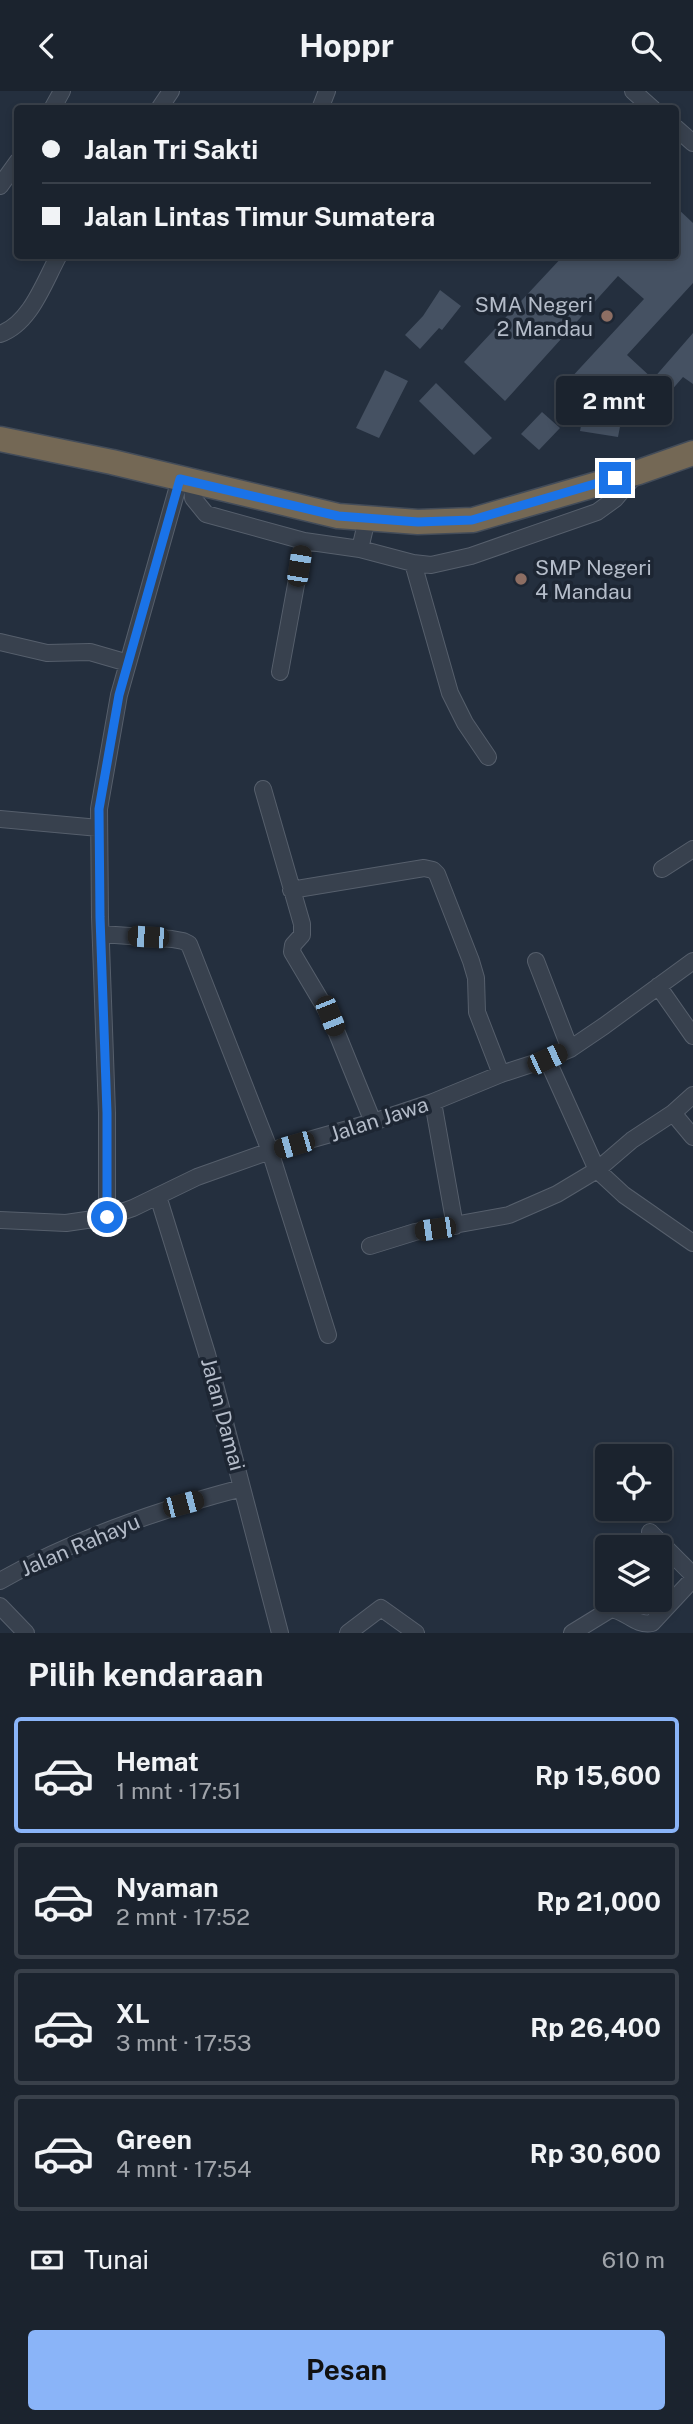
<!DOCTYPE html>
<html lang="id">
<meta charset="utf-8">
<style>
:root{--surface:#1b232e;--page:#242b36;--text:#f1f3f6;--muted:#a0a4aa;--line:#39404a;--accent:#8ab4f8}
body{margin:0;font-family:"Public Sans",sans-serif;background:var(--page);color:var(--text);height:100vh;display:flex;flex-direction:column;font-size:26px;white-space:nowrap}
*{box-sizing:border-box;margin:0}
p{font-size:23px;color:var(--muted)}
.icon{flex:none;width:38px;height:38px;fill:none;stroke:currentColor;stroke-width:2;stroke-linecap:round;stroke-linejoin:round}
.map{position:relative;height:1542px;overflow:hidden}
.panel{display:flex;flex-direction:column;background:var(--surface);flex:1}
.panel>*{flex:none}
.top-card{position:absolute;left:14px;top:14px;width:665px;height:154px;border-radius:7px;box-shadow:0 4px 10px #0003,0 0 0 2px var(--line);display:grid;align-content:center;height:154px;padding:0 28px;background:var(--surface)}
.fabs{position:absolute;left:595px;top:1353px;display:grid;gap:14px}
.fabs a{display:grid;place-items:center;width:77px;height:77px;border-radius:7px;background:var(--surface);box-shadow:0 4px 10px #0003,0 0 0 2px var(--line);font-size:35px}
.end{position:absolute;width:32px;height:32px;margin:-16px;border:9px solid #1a73e8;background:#fff;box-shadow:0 0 0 4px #fff}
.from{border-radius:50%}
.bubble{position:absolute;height:49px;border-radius:7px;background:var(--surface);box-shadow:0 4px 10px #0003,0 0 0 2px var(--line);font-size:23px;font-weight:700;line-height:49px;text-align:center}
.car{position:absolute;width:21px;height:42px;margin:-21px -10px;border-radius:9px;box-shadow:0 0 5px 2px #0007;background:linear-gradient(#222 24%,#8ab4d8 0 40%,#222 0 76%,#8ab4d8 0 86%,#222 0)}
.top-card b{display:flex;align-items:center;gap:24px;height:66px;font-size:26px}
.top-card b+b{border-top:2px solid var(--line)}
.top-card i{width:18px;height:18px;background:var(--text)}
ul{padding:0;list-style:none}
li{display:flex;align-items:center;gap:21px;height:116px;margin:0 14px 10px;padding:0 14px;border:4px solid var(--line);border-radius:7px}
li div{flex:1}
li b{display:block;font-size:26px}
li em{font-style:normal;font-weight:700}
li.active{border-color:var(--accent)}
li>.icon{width:63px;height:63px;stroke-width:1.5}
h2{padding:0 28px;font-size:32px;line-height:84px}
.pay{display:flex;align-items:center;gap:18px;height:77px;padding:0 28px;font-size:26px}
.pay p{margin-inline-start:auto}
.cta{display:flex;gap:14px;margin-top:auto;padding:14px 28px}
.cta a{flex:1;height:80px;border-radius:7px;background:var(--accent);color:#111;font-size:28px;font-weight:700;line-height:80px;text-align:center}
header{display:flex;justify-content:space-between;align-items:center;height:91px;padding:0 28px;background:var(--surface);font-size:32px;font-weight:700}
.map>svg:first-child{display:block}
.building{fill:#455162}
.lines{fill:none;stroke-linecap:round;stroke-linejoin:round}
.minor-casing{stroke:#565f6c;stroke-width:18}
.highway-casing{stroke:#434c59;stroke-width:27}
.minor{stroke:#38414e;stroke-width:16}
.highway{stroke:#746855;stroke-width:24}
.route{stroke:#1a73e8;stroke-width:9}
.education-dot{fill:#8d6e63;stroke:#1d2633;stroke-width:2.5}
.labels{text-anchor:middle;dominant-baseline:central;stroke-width:7;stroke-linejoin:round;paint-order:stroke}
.poi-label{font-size:21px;fill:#b4bcc9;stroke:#1d2633;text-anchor:end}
.street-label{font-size:21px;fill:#b4bcc9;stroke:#1d2633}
</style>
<header><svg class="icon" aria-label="back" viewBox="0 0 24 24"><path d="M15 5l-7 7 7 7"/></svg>Hoppr<svg class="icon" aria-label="search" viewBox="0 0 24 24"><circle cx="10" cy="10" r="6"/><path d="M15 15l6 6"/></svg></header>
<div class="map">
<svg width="693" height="1542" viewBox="0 0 693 1542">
<rect width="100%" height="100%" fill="#242f3e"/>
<path class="building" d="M676,116L693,132V192L627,264L653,288L693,242V293L683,286L650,324L607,285L575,320L556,303L644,208L618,185L505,310L464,271L564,164H676Z
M440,199L461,215L442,239L439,237L420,258L405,244L423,225Z
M385,279L408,290L379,347L356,337Z
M436,292L492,347L474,364L419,310Z
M585,314L623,320L618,346L580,340Z
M542,321L560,337L539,359L521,343Z"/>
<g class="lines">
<g class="minor-casing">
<path id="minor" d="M633,0L653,18
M52,18L62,0
M159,18L171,0
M320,18L327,0
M676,37L693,52
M0,95L18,70
M0,243C31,232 44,191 59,164
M192,391L193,407L206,423L304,450L360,458
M367,428L360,458L413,472L431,474L471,465L597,421L615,408L637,382
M413,472L450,602L465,632L488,666
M0,551L47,562L90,561L128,572
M280,581L304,450
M263,698L302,833V844L293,854L292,861L330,925L373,1031
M0,728L99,737
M662,778L693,758
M291,799L424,777L433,779L437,783L471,870L476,887L477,921L501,983
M101,843L172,848L183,850L189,853L270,1060L328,1244
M536,870L570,958
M658,895L693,945
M547,968L597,1079L624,1104L693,1152
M433,1011L455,1135
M673,1022L693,1046
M158,1105L207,1263L280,1542
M107,1126V1022L100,826L99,718L119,604L180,388
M0,1129L66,1132L107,1126L133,1117L197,1086L270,1060L373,1031L433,1011L501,983L547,968L570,958L604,935L693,870
M370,1155L415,1141L509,1124L557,1103L597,1079L632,1049L673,1022L693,1004
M650,1441L693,1484
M0,1490C75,1447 158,1419 242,1397
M0,1515L26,1542
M348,1542L381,1517L416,1542
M572,1542L611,1518C627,1520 635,1535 652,1532L693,1488"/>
</g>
<g class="highway-casing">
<path id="highway" d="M0,348L112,371L338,425L418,431L473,429L639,381L693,362"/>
</g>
<use href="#minor" class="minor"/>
<use href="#highway" class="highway"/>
</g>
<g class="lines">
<path class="route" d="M107,1126V1022L100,826L99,718L119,604L180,388L338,425L418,431L472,429L615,387"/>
</g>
<g class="education-dot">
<circle cx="607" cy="225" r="7"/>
<circle cx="521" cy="488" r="7"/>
</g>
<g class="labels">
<g class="poi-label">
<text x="593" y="213">SMA Negeri<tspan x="593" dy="24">2 Mandau</tspan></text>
<text x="535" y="476" text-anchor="start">SMP Negeri<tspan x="535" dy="24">4 Mandau</tspan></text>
</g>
<g class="street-label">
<text transform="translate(379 1028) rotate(-18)">Jalan Jawa</text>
<text transform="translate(223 1323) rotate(75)">Jalan Damai</text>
<text transform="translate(80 1454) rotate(-23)">Jalan Rahayu</text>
</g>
</g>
</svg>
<div class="fabs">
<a><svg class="icon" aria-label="locate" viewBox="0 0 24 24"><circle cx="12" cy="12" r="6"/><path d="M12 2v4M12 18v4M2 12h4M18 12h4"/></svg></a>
<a><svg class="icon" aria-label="layers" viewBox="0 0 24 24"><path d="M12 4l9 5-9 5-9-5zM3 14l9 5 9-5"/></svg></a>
</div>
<i class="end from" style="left:107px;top:1126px"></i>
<i class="end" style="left:615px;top:387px"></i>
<div class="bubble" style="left:556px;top:285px;width:116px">2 mnt</div>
<i class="car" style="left:299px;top:475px;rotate:9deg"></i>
<i class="car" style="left:148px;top:846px;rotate:274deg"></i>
<i class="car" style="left:330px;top:925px;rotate:158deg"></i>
<i class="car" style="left:547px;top:968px;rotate:65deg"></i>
<i class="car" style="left:294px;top:1054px;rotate:254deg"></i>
<i class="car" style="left:435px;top:1138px;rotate:262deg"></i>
<i class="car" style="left:183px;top:1413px;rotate:75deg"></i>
<div class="top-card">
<b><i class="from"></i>Jalan Tri Sakti</b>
<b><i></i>Jalan Lintas Timur Sumatera</b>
</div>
</div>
<section class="panel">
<h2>Pilih kendaraan</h2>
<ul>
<li class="active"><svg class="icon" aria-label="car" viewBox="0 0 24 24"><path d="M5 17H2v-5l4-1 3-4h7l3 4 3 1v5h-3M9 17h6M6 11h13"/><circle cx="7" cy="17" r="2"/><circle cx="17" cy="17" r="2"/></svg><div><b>Hemat</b><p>1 mnt · 17:51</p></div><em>Rp 15,600</em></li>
<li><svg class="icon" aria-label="car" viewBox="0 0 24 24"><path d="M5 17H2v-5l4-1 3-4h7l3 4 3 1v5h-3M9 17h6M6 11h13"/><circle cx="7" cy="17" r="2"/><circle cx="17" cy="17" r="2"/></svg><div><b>Nyaman</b><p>2 mnt · 17:52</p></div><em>Rp 21,000</em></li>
<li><svg class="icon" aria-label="car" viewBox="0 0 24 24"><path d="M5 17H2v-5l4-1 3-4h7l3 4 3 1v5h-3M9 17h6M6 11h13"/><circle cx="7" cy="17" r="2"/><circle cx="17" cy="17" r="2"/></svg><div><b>XL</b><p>3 mnt · 17:53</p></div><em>Rp 26,400</em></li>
<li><svg class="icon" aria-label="car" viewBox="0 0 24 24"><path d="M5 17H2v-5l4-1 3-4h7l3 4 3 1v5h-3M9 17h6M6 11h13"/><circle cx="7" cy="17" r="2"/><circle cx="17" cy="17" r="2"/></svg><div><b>Green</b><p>4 mnt · 17:54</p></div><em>Rp 30,600</em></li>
</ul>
<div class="pay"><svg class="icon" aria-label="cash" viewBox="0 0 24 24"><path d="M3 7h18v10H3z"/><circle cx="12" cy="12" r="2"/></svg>Tunai<p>610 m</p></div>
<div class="cta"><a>Pesan</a></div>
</section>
